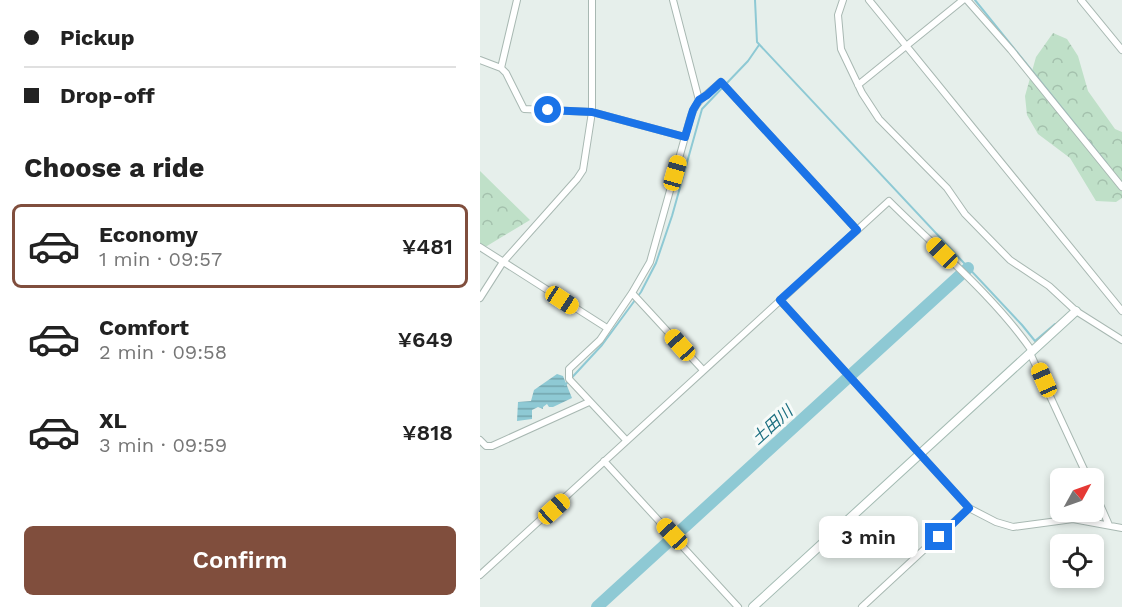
<!DOCTYPE html>
<meta charset="utf-8">
<style>
:root{--surface:#fff;--page:#f2f2f2;--text:#222;--muted:#767676;--line:#e0e0e0;--accent:#804e3d}
body{margin:0;font-family:"Work Sans","Noto Sans JP",sans-serif;background:var(--page);color:var(--text);height:100vh;display:flex;flex-direction:column;font-size:22px;white-space:nowrap}
*{box-sizing:border-box;margin:0}
p{font-size:20px;color:var(--muted)}
.icon{flex:none;width:33px;height:33px;fill:none;stroke:currentColor;stroke-width:2;stroke-linecap:round;stroke-linejoin:round}
.map{position:relative;flex:1;overflow:hidden}
.side{display:flex;flex-direction:column;background:var(--surface);width:480px}
.side>*{flex:none}
.top-card{display:grid;align-content:center;height:132px;padding:0 24px;background:var(--surface)}
.needle{width:39px;rotate:50deg}
.controls{position:absolute;left:570px;top:468px;display:grid;gap:12px}
.controls a{display:grid;place-items:center;width:54px;height:54px;border-radius:9px;background:var(--surface);box-shadow:0 3px 9px #0003;font-size:30px}
.end{position:absolute;width:27px;height:27px;margin:-14px;border:8px solid #1a73e8;background:#fff;box-shadow:0 0 0 3px #fff}
.from{border-radius:50%}
.bubble{position:absolute;height:42px;border-radius:9px;background:var(--surface);box-shadow:0 3px 9px #0003;font-size:20px;font-weight:600;line-height:42px;text-align:center}
.car{position:absolute;width:18px;height:36px;margin:-18px -9px;border-radius:8px;box-shadow:0 0 4px 2px #0007;background:linear-gradient(#f5c518 24%,#345 0 40%,#f5c518 0 76%,#345 0 86%,#f5c518 0)}
.top-card b{display:flex;align-items:center;gap:21px;height:57px;font-size:22px}
.top-card b+b{border-top:2px solid var(--line)}
.top-card i{width:15px;height:15px;background:var(--text)}
ul{padding:0;list-style:none}
li{display:flex;align-items:center;gap:18px;height:84px;margin:0 12px 9px;padding:0 12px;border:3px solid transparent;border-radius:9px}
li div{flex:1}
li b{display:block;font-size:22px}
li em{font-style:normal;font-weight:600}
li.current{border-color:var(--accent)}
li>.icon{width:54px;height:54px;stroke-width:1.5}
h2{padding:0 24px;font-size:27px;line-height:72px}
.action{display:flex;gap:12px;margin-top:auto;padding:12px 24px}
.action a{flex:1;height:69px;border-radius:9px;background:var(--accent);color:#fff;font-size:24px;font-weight:600;line-height:69px;text-align:center}
main{display:flex;flex:1;min-height:0}
.map>svg:first-child{display:block}
.forest{fill:url(#forest-crowns)}
.water{fill:url(#water-rules)}
.lines{fill:none;stroke-linecap:round;stroke-linejoin:round}
.stream{stroke:#8ec9d4;stroke-width:2}
.river{stroke:#8ec9d4;stroke-width:12}
.street-casing{stroke:#a8b8b2;stroke-width:8}
.secondary-casing{stroke:#a4bbb3;stroke-width:10}
.street{stroke:#fff;stroke-width:6}
.secondary{stroke:#fff;stroke-width:8}
.route{stroke:#1a73e8;stroke-width:8}
.labels{text-anchor:middle;dominant-baseline:central;stroke-width:6;stroke-linejoin:round;paint-order:stroke}
.water-label{font-size:16px;font-style:italic;fill:#1c6f80;stroke:#f7fbf9}
</style>
<main>
<section class="side">
<div class="top-card">
<b><i class="from"></i>Pickup</b>
<b><i></i>Drop-off</b>
</div>
<h2>Choose a ride</h2>
<ul>
<li class="current"><svg class="icon" aria-label="car" viewBox="0 0 24 24"><path d="M5 17H2v-5l4-1 3-4h7l3 4 3 1v5h-3M9 17h6M6 11h13"/><circle cx="7" cy="17" r="2"/><circle cx="17" cy="17" r="2"/></svg><div><b>Economy</b><p>1 min · 09:57</p></div><em>¥481</em></li>
<li><svg class="icon" aria-label="car" viewBox="0 0 24 24"><path d="M5 17H2v-5l4-1 3-4h7l3 4 3 1v5h-3M9 17h6M6 11h13"/><circle cx="7" cy="17" r="2"/><circle cx="17" cy="17" r="2"/></svg><div><b>Comfort</b><p>2 min · 09:58</p></div><em>¥649</em></li>
<li><svg class="icon" aria-label="car" viewBox="0 0 24 24"><path d="M5 17H2v-5l4-1 3-4h7l3 4 3 1v5h-3M9 17h6M6 11h13"/><circle cx="7" cy="17" r="2"/><circle cx="17" cy="17" r="2"/></svg><div><b>XL</b><p>3 min · 09:59</p></div><em>¥818</em></li>
</ul>
<div class="action"><a>Confirm</a></div>
</section>
<div class="map">
<svg width="642" height="607" viewBox="0 0 642 607">
<defs>
<pattern id="forest-crowns" width="20" height="18" patternUnits="userSpaceOnUse" patternTransform="scale(1.5)"><rect width="20" height="18" fill="#bfe0c8"/><path d="M2 6a3 3 0 1 1 6 0M12 15a3 3 0 1 1 6 0" fill="none" stroke="#a4c1ad"/></pattern>
<pattern id="water-rules" width="6" height="5" patternUnits="userSpaceOnUse" patternTransform="scale(1.5)"><rect width="6" height="5" fill="#8ec9d4"/><path d="M0 2.5h6" fill="none" stroke="#74a5ad"/></pattern>
</defs>
<rect width="100%" height="100%" fill="#e6efeb"/>
<path class="forest" d="M573,33L587,39L598,56L608,91L635,129L642,132V198L636,202L616,201L590,158L558,134L547,115L545,96L556,57Z
M0,171L50,220L2,249L0,247Z"/>
<path class="water" d="M77,374L83,376L92,398L73,407H69L67,404L63,407V409L58,407L52,410V419L37,421L38,402L51,401L54,390Z"/>
<g class="lines">
<path class="stream" d="M275,0L277,42L542,325L555,341L575,324
M495,0L627,164
M85,385L122,345L161,292L176,263L192,216L222,109L268,61L279,45"/>
<path class="river" d="M117,607L488,268"/>
<g class="street-casing">
<path id="street" d="M193,0L219,100
M363,0L358,15L361,49L382,93L399,119L467,188L485,214L530,260L569,286L596,311L642,340
M389,0L642,311
M487,0L531,50L642,187
M601,0L642,50
M0,60L21,68L26,73L44,109L112,112L205,137
M21,68L37,0
M378,85L483,0
M0,247L127,328
M152,293L223,370
M0,298L23,262L97,179L103,170L112,112V0
M300,300L489,508L516,522L533,527L593,519L642,528
M550,353L608,478
M0,440L6,446H12L109,402
M146,440L89,379V369L120,340L152,293L170,262L210,119C216,99 226,96 241,82L377,230
M124,461L258,607
M614,491L629,525
M0,575L409,201C457,249 513,295 552,351
M382,607L489,508"/>
</g>
<g class="secondary-casing">
<path id="secondary" d="M273,607L596,311"/>
</g>
<use href="#street" class="street"/>
<use href="#secondary" class="secondary"/>
</g>
<g class="lines">
<path class="route" d="M68,110L112,112L205,137L213,110L219,100L227,95L241,82L377,230L300,300L489,508L459,537"/>
</g>
<g class="labels">
<g class="water-label">
<text transform="translate(292 425) rotate(-42)">土田川</text>
</g>
</g>
</svg>
<div class="controls">
<a><svg class="needle" viewBox="-14 -14 28 28"><path d="M0-13l5 13h-10z" fill="#e53935"/><path d="M0 13l5-13h-10z" fill="#767676"/></svg></a>
<a><svg class="icon" aria-label="locate" viewBox="0 0 24 24"><circle cx="12" cy="12" r="6"/><path d="M12 2v4M12 18v4M2 12h4M18 12h4"/></svg></a>
</div>
<i class="end from" style="left:68px;top:110px"></i>
<i class="end" style="left:459px;top:537px"></i>
<div class="bubble" style="left:339px;top:516px;width:99px">3 min</div>
<i class="car" style="left:195px;top:173px;rotate:16deg"></i>
<i class="car" style="left:462px;top:253px;rotate:315deg"></i>
<i class="car" style="left:82px;top:300px;rotate:123deg"></i>
<i class="car" style="left:200px;top:345px;rotate:318deg"></i>
<i class="car" style="left:564px;top:380px;rotate:336deg"></i>
<i class="car" style="left:74px;top:509px;rotate:48deg"></i>
<i class="car" style="left:192px;top:534px;rotate:317deg"></i>
</div>
</main>
